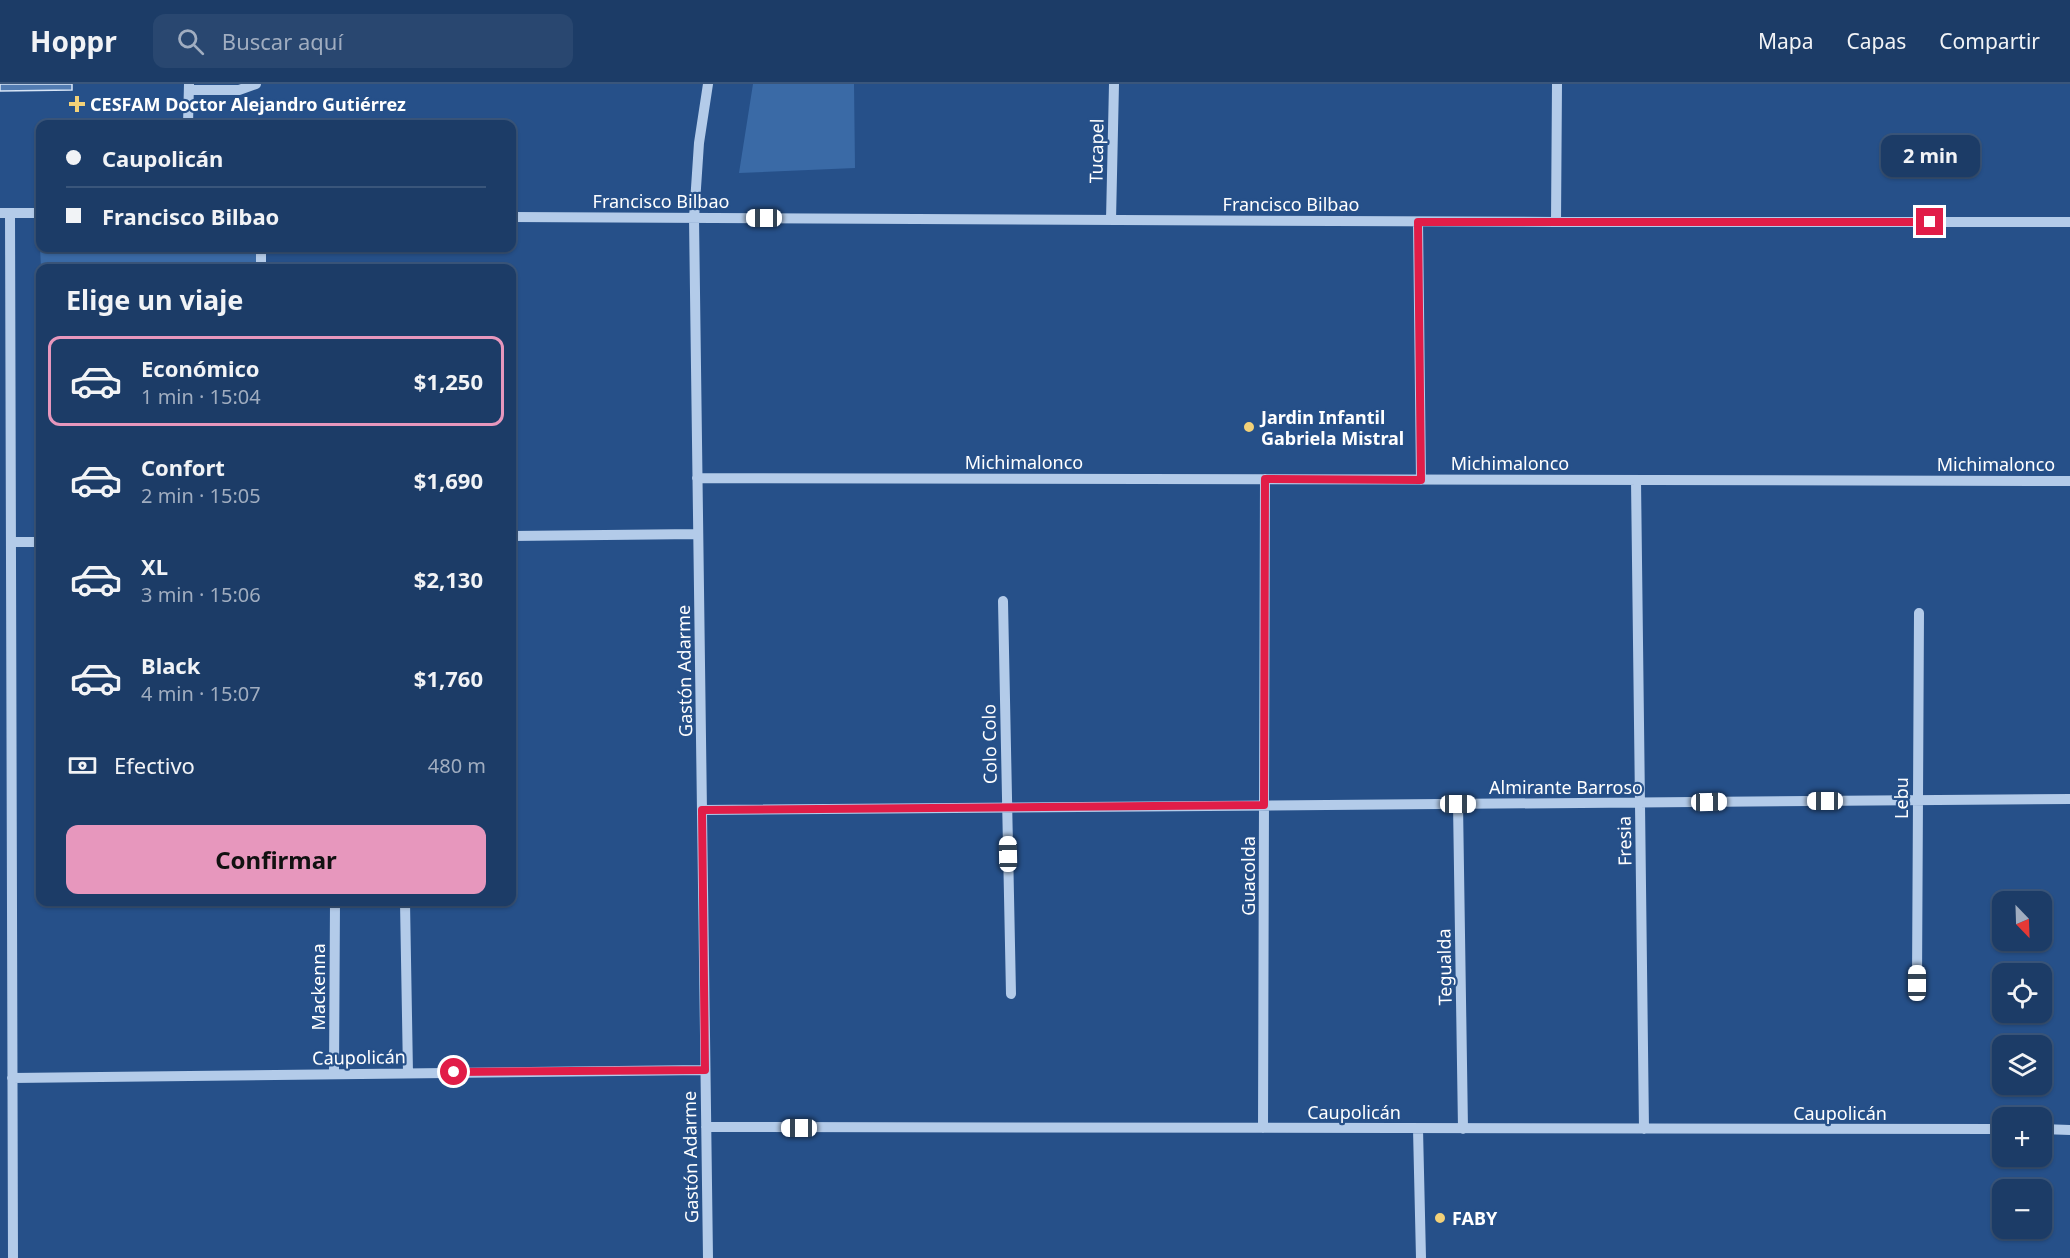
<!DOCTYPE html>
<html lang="es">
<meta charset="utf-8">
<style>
:root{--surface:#1c3c67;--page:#294770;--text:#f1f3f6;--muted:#a0adc0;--line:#3a567b;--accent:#e797bd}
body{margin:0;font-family:"Noto Sans",sans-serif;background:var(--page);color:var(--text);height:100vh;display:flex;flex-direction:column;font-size:22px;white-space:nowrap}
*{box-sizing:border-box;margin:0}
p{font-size:20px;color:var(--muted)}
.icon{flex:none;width:33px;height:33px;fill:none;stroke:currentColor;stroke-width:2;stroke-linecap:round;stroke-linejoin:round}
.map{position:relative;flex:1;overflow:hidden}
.side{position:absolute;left:36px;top:180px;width:480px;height:642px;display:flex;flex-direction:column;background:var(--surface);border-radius:12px;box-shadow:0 2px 4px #0004,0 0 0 2px var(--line)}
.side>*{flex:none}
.guide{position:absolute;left:36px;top:36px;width:480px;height:132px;border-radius:12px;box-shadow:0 2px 4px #0004,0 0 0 2px var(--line);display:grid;align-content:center;height:132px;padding:0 30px;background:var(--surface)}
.needle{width:39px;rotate:157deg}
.buttons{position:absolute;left:1992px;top:807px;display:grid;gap:12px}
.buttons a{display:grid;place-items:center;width:60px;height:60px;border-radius:12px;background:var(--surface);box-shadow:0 2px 4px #0004,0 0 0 2px var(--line);font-size:30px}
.end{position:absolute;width:27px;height:27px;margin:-14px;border:8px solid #e11d48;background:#fff;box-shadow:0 0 0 3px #fff}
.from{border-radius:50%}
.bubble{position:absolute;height:42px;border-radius:12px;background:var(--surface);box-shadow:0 2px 4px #0004,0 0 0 2px var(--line);font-size:20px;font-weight:700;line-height:42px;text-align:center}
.car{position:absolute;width:18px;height:36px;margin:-18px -9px;border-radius:8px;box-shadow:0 0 4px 2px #0007;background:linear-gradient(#fff 24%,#345 0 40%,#fff 0 76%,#345 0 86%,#fff 0)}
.guide b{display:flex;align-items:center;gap:21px;height:57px;font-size:22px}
.guide b+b{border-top:2px solid var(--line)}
.guide i{width:15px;height:15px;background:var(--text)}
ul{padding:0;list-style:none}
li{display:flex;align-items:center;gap:18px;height:90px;margin:0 12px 9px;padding:0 18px;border:3px solid transparent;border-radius:12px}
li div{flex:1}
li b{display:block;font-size:22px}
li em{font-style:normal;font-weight:700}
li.current{border-color:var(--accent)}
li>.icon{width:54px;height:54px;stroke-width:1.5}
h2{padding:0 30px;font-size:27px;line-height:72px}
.pay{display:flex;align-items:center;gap:15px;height:66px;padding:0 30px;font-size:22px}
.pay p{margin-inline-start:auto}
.cta{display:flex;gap:12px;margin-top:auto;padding:12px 30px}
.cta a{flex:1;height:69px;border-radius:12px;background:var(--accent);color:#111;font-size:24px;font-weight:700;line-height:69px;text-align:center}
header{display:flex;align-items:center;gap:36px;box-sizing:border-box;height:84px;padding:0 30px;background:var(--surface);border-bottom:2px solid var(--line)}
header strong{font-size:28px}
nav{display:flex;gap:33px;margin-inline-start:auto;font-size:21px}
.search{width:420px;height:54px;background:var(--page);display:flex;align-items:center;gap:15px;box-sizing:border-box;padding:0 21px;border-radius:12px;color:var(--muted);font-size:22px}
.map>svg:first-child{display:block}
.green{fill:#3a6aa6}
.building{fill:#527cb2;stroke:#d7e5f7;stroke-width:1.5}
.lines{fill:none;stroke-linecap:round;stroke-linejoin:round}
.minor{stroke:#b3cbe9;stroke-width:10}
.route{stroke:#e11d48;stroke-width:8}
.poi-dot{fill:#f3d178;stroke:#265089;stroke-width:2}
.labels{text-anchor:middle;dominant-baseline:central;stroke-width:4.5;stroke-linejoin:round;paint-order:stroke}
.poi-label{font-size:18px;font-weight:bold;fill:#fff;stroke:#265089;text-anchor:start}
.street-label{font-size:18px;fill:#fff;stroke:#265089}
</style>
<header>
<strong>Hoppr</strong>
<div class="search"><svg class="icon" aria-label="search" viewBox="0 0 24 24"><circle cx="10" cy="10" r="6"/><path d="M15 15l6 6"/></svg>Buscar aquí</div>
<nav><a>Mapa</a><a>Capas</a><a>Compartir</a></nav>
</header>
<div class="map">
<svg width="2070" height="1174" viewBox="0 0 2070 1174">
<rect width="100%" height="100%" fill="#265089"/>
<path class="green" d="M753,0H854L855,84L739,89Z
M40,163L264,164L265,184H41Z"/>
<path class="building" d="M0,0H72V6L0,7Z"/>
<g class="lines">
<path class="minor" d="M708,0L699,59L694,134L708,1174
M189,6H239L256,0
M188,40L189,0
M0,129H40
M10,129L13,1174
M512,133L1556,138H2070
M1111,136L1114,0
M1418,138L1421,396
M1556,138L1557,0
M261,184V164
M697,394L2070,397
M1636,396L1644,1045
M512,452L698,450
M11,458H40
M1003,517L1011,910
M1458,720L1463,1045
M702,726L2070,715
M405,818L408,989
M1917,899L1919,529
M334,990L335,818
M12,994L705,986
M706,1043L2002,1045
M1263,1044L1265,395
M1418,1045L1421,1174
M2042,1045L2070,1046"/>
</g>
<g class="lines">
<path class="route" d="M454,988L705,986L702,726L1264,721L1265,395L1421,396L1418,138H1930"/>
</g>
<g class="poi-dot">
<path d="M74 11h6v6h6v6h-6v6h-6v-6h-6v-6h6z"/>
<circle cx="1249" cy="343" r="6"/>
<circle cx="1440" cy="1134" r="6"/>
</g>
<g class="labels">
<g class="poi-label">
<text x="90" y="20">CESFAM Doctor Alejandro Gutiérrez</text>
<text x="1261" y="333">Jardin Infantil<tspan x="1261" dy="21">Gabriela Mistral</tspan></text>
<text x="1452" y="1134">FABY</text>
</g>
<g class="street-label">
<text transform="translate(1096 67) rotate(-89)">Tucapel</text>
<text x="661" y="117">Francisco Bilbao</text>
<text x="1291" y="120">Francisco Bilbao</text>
<text x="1024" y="378">Michimalonco</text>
<text x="1510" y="379">Michimalonco</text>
<text x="1996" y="380">Michimalonco</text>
<text transform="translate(684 587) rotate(-91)">Gastón Adarme</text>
<text transform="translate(989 660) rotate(-91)">Colo Colo</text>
<text x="1566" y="703">Almirante Barroso</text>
<text transform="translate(1901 714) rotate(-90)">Lebu</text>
<text transform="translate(1624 757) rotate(-91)">Fresia</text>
<text transform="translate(1248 792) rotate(-90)">Guacolda</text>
<text transform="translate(1444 883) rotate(-91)">Tegualda</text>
<text transform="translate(318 903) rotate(-90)">Mackenna</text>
<text transform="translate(359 973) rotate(-1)">Caupolicán</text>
<text x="1354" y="1028">Caupolicán</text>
<text x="1840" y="1029">Caupolicán</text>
<text transform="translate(690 1073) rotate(-91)">Gastón Adarme</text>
</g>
</g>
</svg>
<div class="buttons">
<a><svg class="needle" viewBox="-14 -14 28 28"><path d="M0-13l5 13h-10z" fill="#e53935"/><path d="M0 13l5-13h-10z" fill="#a0adc0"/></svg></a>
<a><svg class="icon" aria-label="locate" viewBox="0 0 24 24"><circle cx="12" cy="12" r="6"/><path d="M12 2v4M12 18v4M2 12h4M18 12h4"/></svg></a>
<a><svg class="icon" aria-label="layers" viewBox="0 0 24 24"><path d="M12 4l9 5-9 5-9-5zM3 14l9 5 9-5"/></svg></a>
<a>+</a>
<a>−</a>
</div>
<i class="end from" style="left:454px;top:988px"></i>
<i class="end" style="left:1930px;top:138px"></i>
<div class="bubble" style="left:1881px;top:51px;width:99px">2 min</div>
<i class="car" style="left:764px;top:134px;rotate:270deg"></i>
<i class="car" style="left:1825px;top:717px;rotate:270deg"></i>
<i class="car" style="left:1709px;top:718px;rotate:89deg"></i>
<i class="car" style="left:1458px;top:720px;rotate:90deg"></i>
<i class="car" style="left:1008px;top:770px;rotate:359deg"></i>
<i class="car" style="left:1917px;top:899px;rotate:0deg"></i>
<i class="car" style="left:799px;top:1044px;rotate:270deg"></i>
<div class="guide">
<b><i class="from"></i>Caupolicán</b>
<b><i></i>Francisco Bilbao</b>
</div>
<section class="side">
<h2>Elige un viaje</h2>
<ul>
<li class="current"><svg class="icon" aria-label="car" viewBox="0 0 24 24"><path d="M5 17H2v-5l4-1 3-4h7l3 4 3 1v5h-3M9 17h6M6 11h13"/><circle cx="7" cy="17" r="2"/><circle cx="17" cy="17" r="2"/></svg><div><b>Económico</b><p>1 min · 15:04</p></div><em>$1,250</em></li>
<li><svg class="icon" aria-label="car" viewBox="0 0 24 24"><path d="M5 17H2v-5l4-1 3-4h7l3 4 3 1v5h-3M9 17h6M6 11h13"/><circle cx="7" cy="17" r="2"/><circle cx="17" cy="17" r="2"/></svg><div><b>Confort</b><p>2 min · 15:05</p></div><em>$1,690</em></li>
<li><svg class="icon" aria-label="car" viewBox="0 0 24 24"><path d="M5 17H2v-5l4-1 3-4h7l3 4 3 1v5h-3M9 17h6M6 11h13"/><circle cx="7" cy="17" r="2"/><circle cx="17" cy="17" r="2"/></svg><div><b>XL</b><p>3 min · 15:06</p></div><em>$2,130</em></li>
<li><svg class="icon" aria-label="car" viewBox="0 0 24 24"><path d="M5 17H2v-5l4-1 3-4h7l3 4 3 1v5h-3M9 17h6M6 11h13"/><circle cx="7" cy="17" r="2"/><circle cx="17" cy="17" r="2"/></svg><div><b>Black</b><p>4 min · 15:07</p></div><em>$1,760</em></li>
</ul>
<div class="pay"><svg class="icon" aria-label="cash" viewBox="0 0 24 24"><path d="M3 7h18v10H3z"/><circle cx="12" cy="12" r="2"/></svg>Efectivo<p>480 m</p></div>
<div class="cta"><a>Confirmar</a></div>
</section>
</div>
